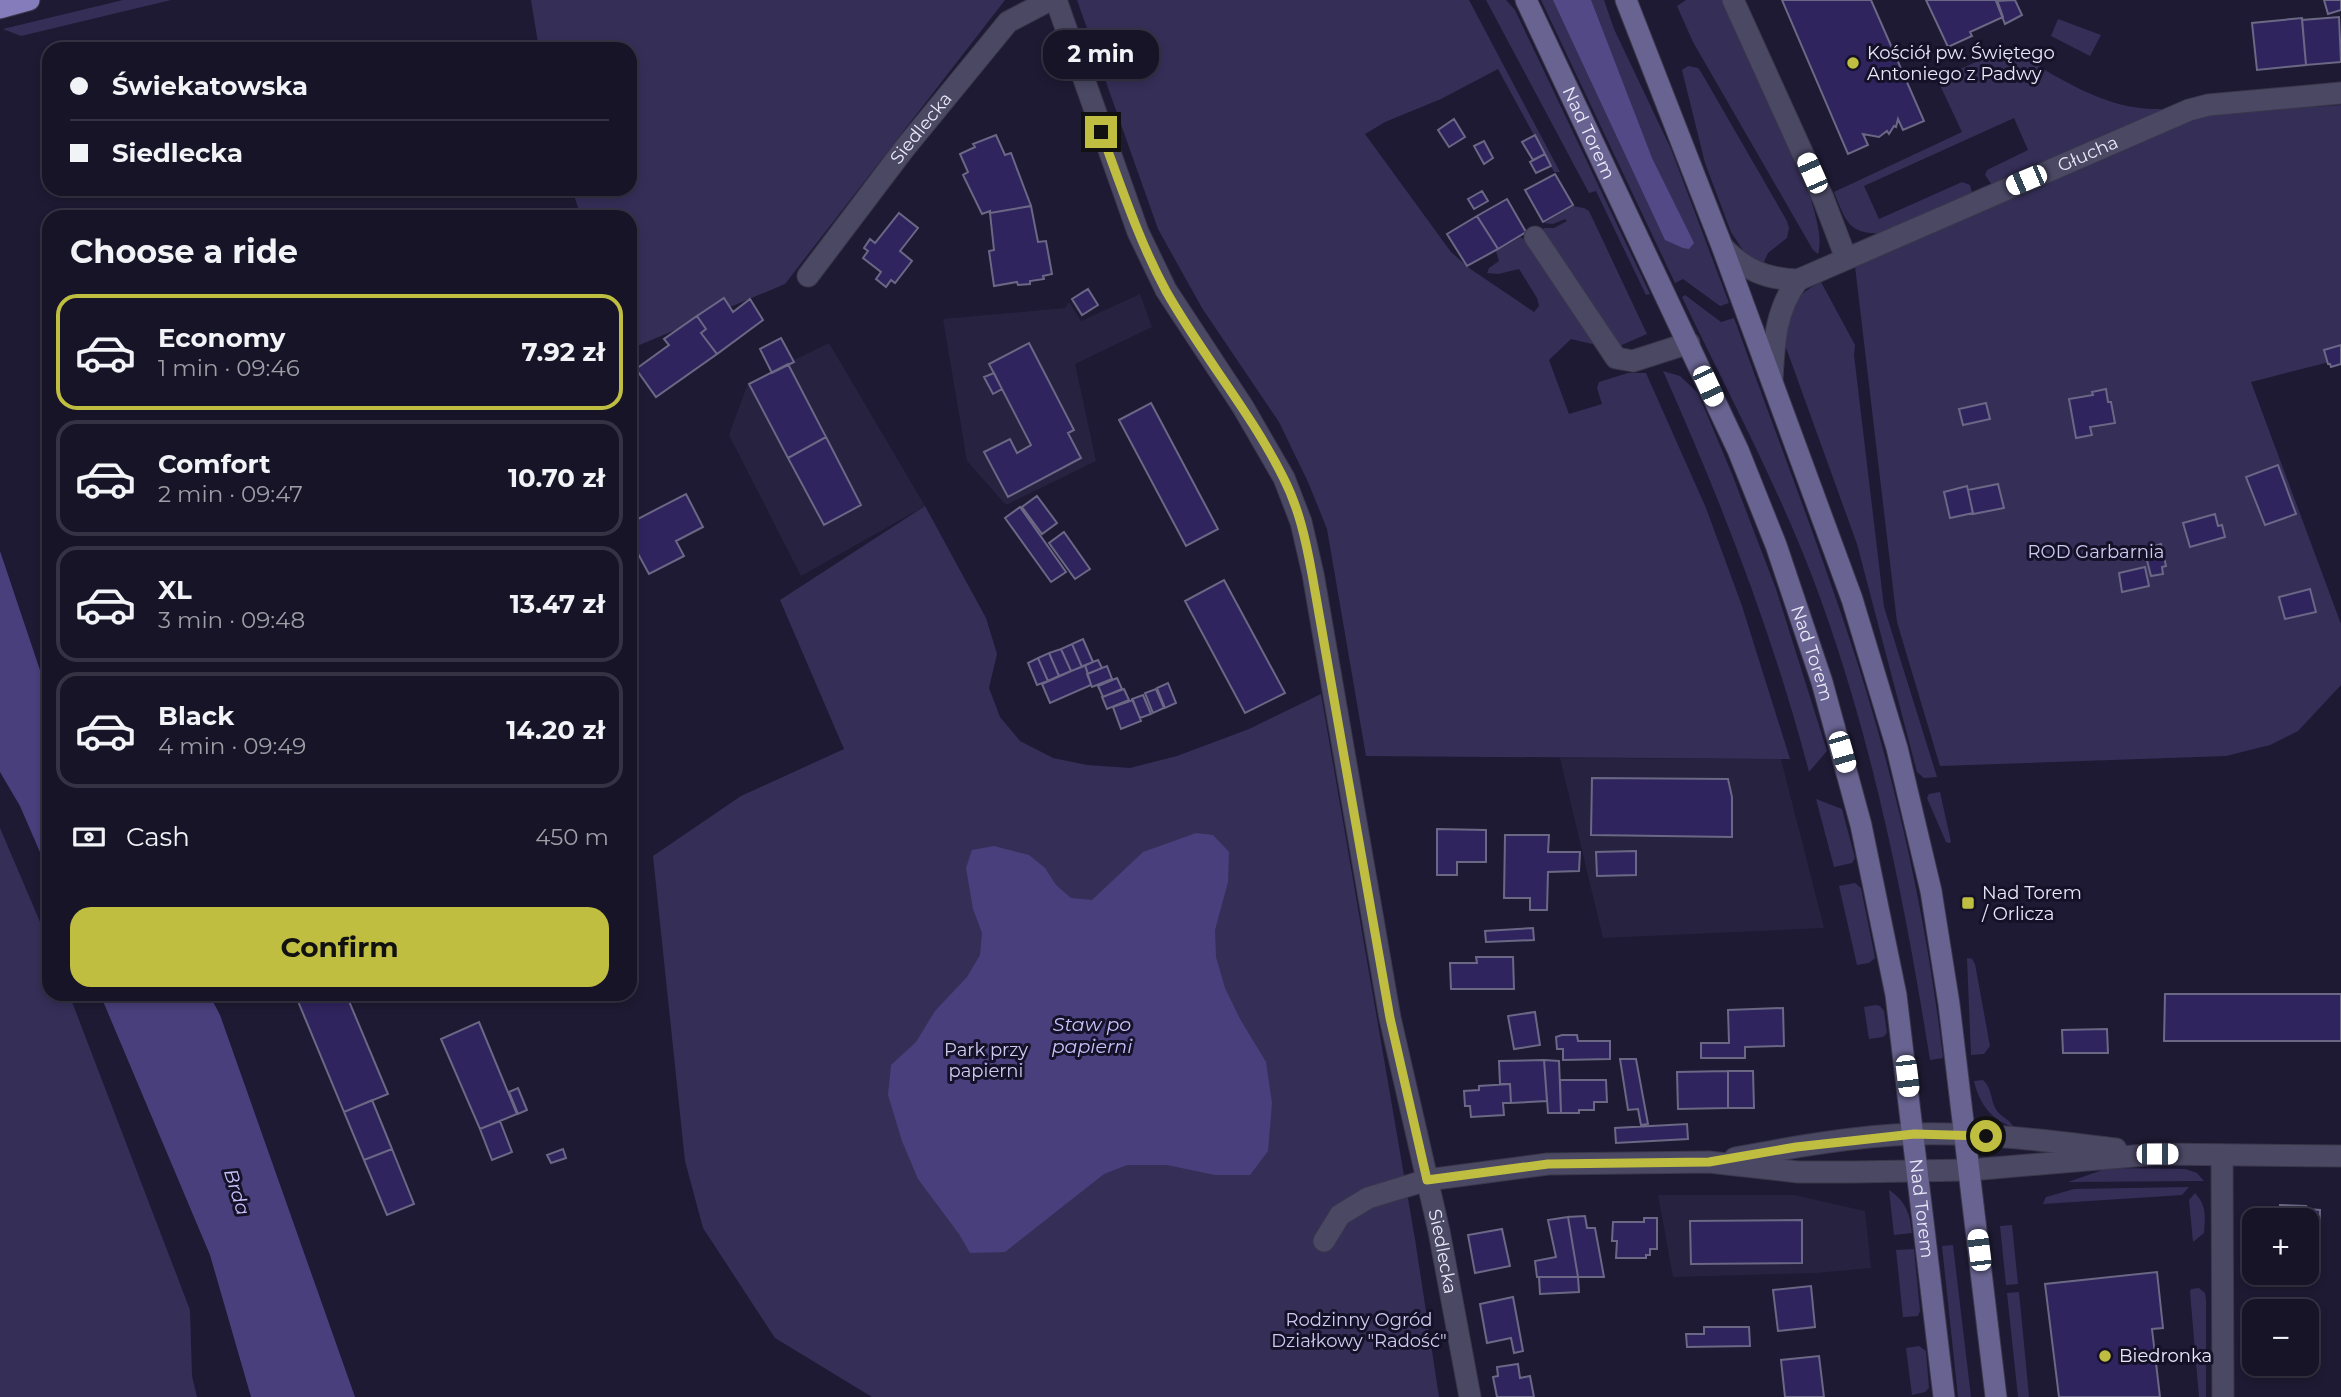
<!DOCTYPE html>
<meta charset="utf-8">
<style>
:root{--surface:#161426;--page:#232132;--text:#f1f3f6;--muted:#9e9ea7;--line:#353343;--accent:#bfbe41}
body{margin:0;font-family:Montserrat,sans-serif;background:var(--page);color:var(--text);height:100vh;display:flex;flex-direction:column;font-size:26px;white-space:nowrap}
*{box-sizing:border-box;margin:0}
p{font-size:23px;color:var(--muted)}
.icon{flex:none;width:38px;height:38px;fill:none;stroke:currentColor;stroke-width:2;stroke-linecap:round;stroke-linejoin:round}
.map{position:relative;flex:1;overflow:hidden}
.sheet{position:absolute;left:42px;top:210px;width:595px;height:791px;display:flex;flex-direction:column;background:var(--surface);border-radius:21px;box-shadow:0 4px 10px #0003,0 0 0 2px var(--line)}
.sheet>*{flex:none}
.hud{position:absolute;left:42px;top:42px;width:595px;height:154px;border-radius:21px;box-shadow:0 4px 10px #0003,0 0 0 2px var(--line);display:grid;align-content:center;height:154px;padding:0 28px;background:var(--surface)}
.buttons{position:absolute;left:2242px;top:1208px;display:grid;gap:14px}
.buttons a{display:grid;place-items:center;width:77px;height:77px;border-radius:14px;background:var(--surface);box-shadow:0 4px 10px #0003,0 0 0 2px var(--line);font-size:35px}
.end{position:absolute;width:32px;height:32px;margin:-16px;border:9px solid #bfbe41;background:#111;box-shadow:0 0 0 4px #111}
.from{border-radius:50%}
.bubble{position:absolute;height:49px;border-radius:21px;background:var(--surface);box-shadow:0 4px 10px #0003,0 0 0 2px var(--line);font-size:23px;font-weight:700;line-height:49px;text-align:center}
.car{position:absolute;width:21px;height:42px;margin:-21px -10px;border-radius:9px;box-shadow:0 0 5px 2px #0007;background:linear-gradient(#fff 24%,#345 0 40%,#fff 0 76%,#345 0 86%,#fff 0)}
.hud b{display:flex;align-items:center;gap:24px;height:66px;font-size:26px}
.hud b+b{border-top:2px solid var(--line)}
.hud i{width:18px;height:18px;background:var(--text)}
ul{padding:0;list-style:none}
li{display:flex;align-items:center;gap:21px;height:116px;margin:0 14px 10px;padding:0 14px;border:4px solid var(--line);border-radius:21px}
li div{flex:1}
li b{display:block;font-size:26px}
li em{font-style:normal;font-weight:700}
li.selected{border-color:var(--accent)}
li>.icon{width:63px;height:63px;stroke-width:1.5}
h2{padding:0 28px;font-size:32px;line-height:84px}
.pay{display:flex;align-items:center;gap:18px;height:77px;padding:0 28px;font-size:26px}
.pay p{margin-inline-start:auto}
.cta{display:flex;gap:14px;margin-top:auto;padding:14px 28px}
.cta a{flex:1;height:80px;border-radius:21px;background:var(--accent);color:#111;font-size:28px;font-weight:700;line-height:80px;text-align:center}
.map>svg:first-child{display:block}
.built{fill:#262240}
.green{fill:#352f58}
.forest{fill:#534987}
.water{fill:#493f7c}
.building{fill:#30245e;stroke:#6a6885;stroke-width:2}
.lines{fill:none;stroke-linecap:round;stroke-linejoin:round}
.street-casing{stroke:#3a374b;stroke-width:23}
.secondary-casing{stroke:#3a374b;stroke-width:23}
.primary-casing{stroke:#3a374b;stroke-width:23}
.street{stroke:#4b4864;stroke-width:21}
.secondary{stroke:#686390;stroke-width:21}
.primary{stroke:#857dbb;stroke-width:21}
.route{stroke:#bfbe41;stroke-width:9}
.poi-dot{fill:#bfbe41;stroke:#151128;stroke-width:2.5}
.labels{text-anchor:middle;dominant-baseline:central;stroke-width:6;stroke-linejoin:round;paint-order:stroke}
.poi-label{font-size:18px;fill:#e9e8f9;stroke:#151128;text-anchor:start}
.street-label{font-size:18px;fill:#e9e8f9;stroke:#151128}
.park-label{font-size:18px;fill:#cecbf0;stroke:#151128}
.water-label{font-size:19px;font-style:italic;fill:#c8c3fb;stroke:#151128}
</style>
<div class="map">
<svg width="2341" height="1397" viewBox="0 0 2341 1397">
<rect width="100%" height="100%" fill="#1e1a33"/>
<path class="built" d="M1140,294L1152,327L1075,364L1096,461L1006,505L967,461L943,319L1065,308L1069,302L1081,321Z
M781,337L794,360L829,343L925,506L801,576L729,435L748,383L771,372L759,349Z
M1560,758L1781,759L1824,928L1603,938Z
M1658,1195H1794L1865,1211L1871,1268L1816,1273L1673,1277Z"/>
<path class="green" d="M123,0H171L21,36L3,29Z
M531,0H1005L785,284L630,349V217H581L572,189H630V49H539Z
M1077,0H1469L1560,172H1554L1498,69L1441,99L1385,122L1365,134L1451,252L1469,268L1534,312L1539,306L1537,298L1519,269L1498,274L1487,273L1489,268L1499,261L1496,251L1521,237L1522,239L1526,237L1601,346L1571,339L1549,360L1569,414L1602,404L1597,388L1599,382L1628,373H1646L1706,508L1742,606L1790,759L1366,756L1327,529L1308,482L1279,422L1202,308L1158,229Z
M1486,0H1506L1515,10L1650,294L1646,295L1596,191L1589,193Z
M1541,0H1604L1614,29L1671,149L1729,303L1720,306L1683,279L1675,283Z
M1686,0H1724L1811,199C1815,215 1823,237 1818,254L1813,250L1693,42L1677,6Z
M2058,19L2101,35L2090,56L2051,36Z
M2008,48C2055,75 2104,111 2161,109L2162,112L1992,185L1985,175L1987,170L2028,150L2014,118L1864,186L1879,219L1962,182L1970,185L1972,193L1881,233C1848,235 1845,219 1834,192L1962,132L1937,79Z
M1688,66L1698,68L1701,72L1787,221L1789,228L1787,238L1768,253L1763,264L1744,252L1731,232L1705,163L1682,70Z
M2341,105V359L2251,382L2341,624V685L2298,731L2270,745L2226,756L1940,766L1897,622L1855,266L2187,120L2219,113Z
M1573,206L1584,208L1589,211L1647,334L1615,348L1542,235L1544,228H1554L1567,221L1565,219L1553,224L1544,223Z
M1821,282L1855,345L1854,355L1884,607L1937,777L1924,778L1917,772L1857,544L1784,342C1787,312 1792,296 1821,282Z
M1685,295L1721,322L1734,318C1771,421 1811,524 1846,628C1893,767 1926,912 1943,1058L1930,1060C1904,896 1871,731 1812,576C1775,480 1726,389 1682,297Z
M1663,371L1680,376L1698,393L1732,474L1776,589L1827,751L1809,772C1773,634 1721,501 1663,371Z
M925,506L986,618L997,654L989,688L1000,717L1020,741L1053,758L1087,765L1130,768L1177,756L1249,729L1321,694L1415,1239L1439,1397H872L775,1338L703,1228L685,1161L653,856L741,796L844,749L780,600Z
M1940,792L1951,842L1949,843L1946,842L1927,798L1929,794Z
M1816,799L1842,809L1855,858L1852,863L1834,867Z
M0,828L49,943V994H69L190,1310L192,1376L197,1397H0Z
M1855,883L1861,888L1875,958L1869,963L1857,965L1839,886Z
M1967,958L1972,959L1975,964L1990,1046L1984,1054L1971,1055Z
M1876,1005L1880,1006L1884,1011L1887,1033L1883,1037L1869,1039L1864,1007Z
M1983,1080C1993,1089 1990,1101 1997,1111C2002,1118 2010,1119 2013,1127C1991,1120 1979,1103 1974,1081Z
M2108,1168L2185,1169L2197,1173L2204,1181L2068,1182Z
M2189,1187L2182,1195L2043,1204L2046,1197L2074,1189Z
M1889,1190C1906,1201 1910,1214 1912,1233L1894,1235Z
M2195,1193C2207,1206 2205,1216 2204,1233L2193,1242L2189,1200Z
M2012,1225L2018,1284L2006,1285L2000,1226Z
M1953,1245L1971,1397H1958L1942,1246Z
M1914,1249L1920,1311L1918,1316L1903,1317L1896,1250Z
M2199,1288L2205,1293L2206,1300V1397H2199L2190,1292L2191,1289Z
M2019,1292L2028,1386L2029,1397H2018L2007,1293Z
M1919,1346L1926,1351L1929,1388L1925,1392L1912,1395L1906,1348Z"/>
<path class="forest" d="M1553,0H1591L1652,158L1694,243L1689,249L1683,248L1665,240Z"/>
<path class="water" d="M0,551L49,697V873L20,806L0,772Z
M1196,833L1213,835L1229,852L1228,882L1215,930L1216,957L1225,988L1240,1019L1266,1062L1272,1103L1268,1151L1250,1175H1215L1167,1165H1127L1104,1174L1005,1252L970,1253L959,1234L918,1179L902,1141L888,1095L891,1065L916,1042L935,1011L967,977L980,955L982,933L973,909L966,868L972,850L994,846L1029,855L1045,868L1056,885L1071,898L1092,900L1143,852Z
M100,994H209L220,1015L355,1397H251L210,1255Z"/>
<path class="building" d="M1782,0H1871L1924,121L1903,130L1898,119L1896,127L1894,126L1889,134L1887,131L1879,137L1863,134L1868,145L1848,154Z
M1926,0H1997L2003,17L1970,32L1972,36L1948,47Z
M2015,0L2022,15L2005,24L1996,1Z
M2324,0H2341V10L2328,14Z
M2339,17L2341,62L2306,65L2302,20Z
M2302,18L2306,65L2257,70L2252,23Z
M1454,119L1465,137L1449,147L1438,130Z
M996,135L1005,155L1011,153L1031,206L990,213V211L982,214L963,175L968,172L960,154L975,147L973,144Z
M1535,135L1545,154L1533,160L1522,142Z
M1484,141L1493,158L1484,164L1474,146Z
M1545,154L1551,166L1536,173L1530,162Z
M1555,174L1573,205L1543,222L1525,190Z
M1482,191L1488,201L1474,209L1468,199Z
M1507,199L1526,232L1498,249L1477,216Z
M1031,206L1038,242L1046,241L1052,274L1043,276L1044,279L1030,281V284L1018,285L1017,282L994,286L989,251L994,250L990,213Z
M899,213L918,228L900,251L912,261L895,283L891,280L886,287L876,279L881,272L863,258L868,251L864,248L870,239L875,243Z
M1477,216L1498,249L1467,266L1447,234Z
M1088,289L1098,305L1082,315L1072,299Z
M724,298L733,312L750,299L763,320L717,354L701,333L706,329L697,316Z
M697,316L706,329L701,333L717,354L656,397L636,369L669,345L664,339Z
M781,338L794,362L772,373L760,349Z
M1029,343L1074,430L1068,433L1081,458L1008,497L984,452L1010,439L1017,453L1031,445L989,364Z
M2341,345V364L2331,367L2330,364H2328L2324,350Z
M788,364L826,437L788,458L749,384Z
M994,373L1002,389L993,394L984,377Z
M2106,389L2108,402H2111L2115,423L2090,427L2092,435L2076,438L2069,399L2093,395L2092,392Z
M1151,403L1218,529L1186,546L1119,420Z
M1986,403L1990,419L1963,425L1959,409Z
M826,437L861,505L824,525L788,458Z
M2278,465L2296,514L2265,525L2246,477Z
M1998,484L2004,508L1973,514L1968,490Z
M1967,486L1973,513L1950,518L1944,492Z
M686,494L703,527L676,541L684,556L649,574L630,539V523Z
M1037,496L1057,523L1042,534L1022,507Z
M1020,507L1066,572L1051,582L1005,518Z
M2215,514L2218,526L2222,525L2225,537L2190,547L2183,523Z
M1064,532L1090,569L1075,579L1049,543Z
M2161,544L2166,566L2162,567L2163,574L2151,576L2144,549Z
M2145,567L2149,586L2122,592L2119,573Z
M1224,580L1285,693L1245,713L1185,601Z
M2310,589L2316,612L2285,619L2279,597Z
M1083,639L1093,662L1082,667L1072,644Z
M1072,644L1082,667L1071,671L1061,649Z
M1061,649L1071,671L1059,676L1049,653Z
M1049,653L1059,676L1048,681L1038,658Z
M1038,658L1048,681L1037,685L1028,663Z
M1098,660L1102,668L1088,674L1085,665Z
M1085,665L1091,685L1050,703L1042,684Z
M1107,666L1112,679L1092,687L1087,674Z
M1117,678L1122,689L1103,697L1098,686Z
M1168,683L1176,703L1165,708L1157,688Z
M1124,689L1129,700L1107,709L1102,697Z
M1156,689L1164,708L1153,713L1145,693Z
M1143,695L1151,714L1140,718L1132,699Z
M1133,700L1141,721L1121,729L1113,707Z
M1592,778L1728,779L1732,797V837L1591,835Z
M1437,829L1486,830V862H1457V875H1437Z
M1505,835H1549L1548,852H1580L1579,871L1548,872L1547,910H1530V898H1504Z
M1636,851V875L1597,876L1596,852Z
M1533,928L1534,940L1486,942L1485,931Z
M1476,957H1513L1514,989H1451L1450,963H1477Z
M295,994H346L388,1094L344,1112Z
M2165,994H2341V1041H2164Z
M1783,1008L1784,1046L1745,1047V1058H1701V1043H1729L1728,1010Z
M1535,1012L1540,1045L1514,1049L1508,1016Z
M479,1022L517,1114L480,1129L441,1039Z
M2107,1029L2108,1053H2063L2062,1030Z
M1562,1035H1577L1578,1041H1610V1059L1563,1060V1049H1557L1556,1037Z
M1620,1059H1636L1648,1124L1641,1125L1638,1109L1628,1110Z
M1544,1060L1559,1061L1561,1113H1548Z
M1544,1060L1547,1101L1511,1103L1510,1084H1500L1499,1061Z
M1728,1071H1753L1754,1108H1728Z
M1728,1071V1108L1678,1109L1677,1072Z
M1560,1080H1606L1607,1102H1594V1110H1579V1113H1561Z
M1510,1084L1511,1103H1503L1504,1115L1471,1117L1470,1106H1465L1464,1091L1479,1090V1086Z
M518,1088L527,1110L518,1114L509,1092Z
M372,1100L392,1149L364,1160L344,1112Z
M500,1121L512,1152L492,1160L480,1129Z
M1687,1124L1688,1139L1616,1143L1615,1128Z
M392,1149L414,1204L387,1215L364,1160Z
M563,1149L566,1158L551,1163L547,1155Z
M2280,1205L2306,1206V1209L2320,1210L2319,1251H2306V1220H2261V1213H2265V1208L2280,1209Z
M1585,1216L1587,1228H1595L1604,1277H1578L1568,1217Z
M1568,1217L1578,1277H1537L1535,1261L1556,1257L1548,1220Z
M1644,1218H1657V1249H1650V1255H1646V1258H1616L1617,1241H1612L1613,1222H1644Z
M1802,1220V1263L1691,1264L1690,1221Z
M1502,1229L1510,1266L1475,1273L1468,1235Z
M2157,1272L2163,1328L2152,1329L2160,1397H2059L2045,1284Z
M1539,1277H1578L1579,1292L1540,1294Z
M1811,1286L1815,1327L1778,1331L1773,1290Z
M1513,1297L1523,1351L1514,1353L1511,1338L1487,1343L1480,1304Z
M1704,1327H1749L1750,1346L1687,1347L1686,1334H1704Z
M1819,1356L1824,1397H1785L1781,1360Z
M1518,1364L1520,1378L1530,1376L1534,1397H1497L1493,1377L1498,1376L1497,1367Z"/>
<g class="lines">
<g class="street-casing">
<g id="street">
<path id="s1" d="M1056,0L1138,232L1166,290L1243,407L1284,478L1301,522L1313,574L1390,1018L1439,1231L1470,1397"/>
<path d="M1733,0L1823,198L1846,258"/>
<path d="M1535,237L1616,358L1633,361L1689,343"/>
<path id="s2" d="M1722,246C1744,270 1766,279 1798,280L2189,110L2208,105L2341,93"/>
<path id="s3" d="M808,276L904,149L1008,22L1050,0"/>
<path d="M1772,380C1774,344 1775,310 1798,280"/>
<path d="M2222,1155L2223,1397"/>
<path d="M1735,1158C1794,1147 1854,1136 1914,1134C1982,1132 2050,1141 2116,1149"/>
<path d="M1324,1241L1340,1215L1368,1198L1427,1180L1548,1164L1709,1162L1798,1172H1852L1970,1170L2157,1154L2341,1156"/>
</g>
</g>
<g class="secondary-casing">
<g id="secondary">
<path id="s4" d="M1526,0L1738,450L1776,545L1822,682L1861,825L1896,995L1944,1397"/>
<path d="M1626,0L1722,246L1852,599L1897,748L1931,891L1949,1004L1996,1397"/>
</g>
</g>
<g class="primary-casing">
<path id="primary" d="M0,8L29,0"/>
</g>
<use href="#street" class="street"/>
<use href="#secondary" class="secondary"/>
<use href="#primary" class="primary"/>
</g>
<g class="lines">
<path class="route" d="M1101,132C1121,186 1139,241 1166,291C1202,355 1250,411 1283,477C1299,508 1306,541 1312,574L1390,1018L1427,1180L1548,1164L1709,1162L1796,1147L1914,1134L1986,1136"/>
</g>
<g class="poi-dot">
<circle cx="1853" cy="63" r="7"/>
<rect x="1961" y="896" width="14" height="14" rx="3.5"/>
<circle cx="2105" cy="1356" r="7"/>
</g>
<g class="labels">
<g class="poi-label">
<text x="1867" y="53">Kościół pw. Świętego<tspan x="1867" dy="21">Antoniego z Padwy</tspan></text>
<text x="1982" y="893">Nad Torem<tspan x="1982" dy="21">/ Orlicza</tspan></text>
<text x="2119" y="1356">Biedronka</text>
</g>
<g class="street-label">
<text stroke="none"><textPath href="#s3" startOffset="186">Siedlecka</textPath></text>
<text stroke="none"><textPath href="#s4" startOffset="147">Nad Torem</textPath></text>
<text stroke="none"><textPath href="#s2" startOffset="402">Głucha</textPath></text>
<text stroke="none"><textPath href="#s4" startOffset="714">Nad Torem</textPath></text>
<text stroke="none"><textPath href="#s4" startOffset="1281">Nad Torem</textPath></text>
<text stroke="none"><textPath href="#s1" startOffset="1323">Siedlecka</textPath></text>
</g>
<g class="park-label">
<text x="2096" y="552">ROD Garbarnia</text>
<text x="986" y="1050">Park przy<tspan x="986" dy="21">papierni</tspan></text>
<text x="1359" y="1320">Rodzinny Ogród<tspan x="1359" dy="21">Działkowy "Radość"</tspan></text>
</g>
<g class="water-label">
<text x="1092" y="1024">Staw po<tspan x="1092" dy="22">papierni</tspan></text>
<text transform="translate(237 1192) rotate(73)">Brda</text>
</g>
</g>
</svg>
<div class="buttons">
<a>+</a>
<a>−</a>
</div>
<i class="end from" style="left:1986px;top:1136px"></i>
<i class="end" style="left:1101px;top:132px"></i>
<div class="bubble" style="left:1043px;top:30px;width:116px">2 min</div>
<i class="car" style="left:1812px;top:173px;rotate:336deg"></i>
<i class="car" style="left:2026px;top:180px;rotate:247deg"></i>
<i class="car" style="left:1708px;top:386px;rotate:155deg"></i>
<i class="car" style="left:1842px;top:752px;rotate:164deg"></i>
<i class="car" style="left:1907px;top:1076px;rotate:173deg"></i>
<i class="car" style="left:2157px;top:1154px;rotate:90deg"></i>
<i class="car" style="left:1979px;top:1250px;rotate:353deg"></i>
<div class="hud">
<b><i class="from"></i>Świekatowska</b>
<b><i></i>Siedlecka</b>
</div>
<section class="sheet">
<h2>Choose a ride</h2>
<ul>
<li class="selected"><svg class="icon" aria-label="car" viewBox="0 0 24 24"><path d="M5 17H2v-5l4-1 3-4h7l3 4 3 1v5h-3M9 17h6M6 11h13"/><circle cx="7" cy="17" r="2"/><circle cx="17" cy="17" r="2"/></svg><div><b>Economy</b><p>1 min · 09:46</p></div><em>7.92 zł</em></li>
<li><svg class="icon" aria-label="car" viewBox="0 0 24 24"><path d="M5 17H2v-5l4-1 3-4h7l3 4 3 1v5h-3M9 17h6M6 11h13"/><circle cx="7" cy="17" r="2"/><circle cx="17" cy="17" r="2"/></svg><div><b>Comfort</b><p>2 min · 09:47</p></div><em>10.70 zł</em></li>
<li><svg class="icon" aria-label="car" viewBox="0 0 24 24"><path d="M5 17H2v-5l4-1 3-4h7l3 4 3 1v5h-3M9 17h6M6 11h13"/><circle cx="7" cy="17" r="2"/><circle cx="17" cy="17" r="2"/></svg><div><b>XL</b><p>3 min · 09:48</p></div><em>13.47 zł</em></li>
<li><svg class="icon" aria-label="car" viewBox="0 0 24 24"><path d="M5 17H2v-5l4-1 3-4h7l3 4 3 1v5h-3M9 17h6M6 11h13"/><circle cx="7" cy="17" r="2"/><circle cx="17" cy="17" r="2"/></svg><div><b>Black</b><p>4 min · 09:49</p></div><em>14.20 zł</em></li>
</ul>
<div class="pay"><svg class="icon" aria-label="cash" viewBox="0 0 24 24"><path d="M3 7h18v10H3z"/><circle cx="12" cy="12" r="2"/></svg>Cash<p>450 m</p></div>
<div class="cta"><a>Confirm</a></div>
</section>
</div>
